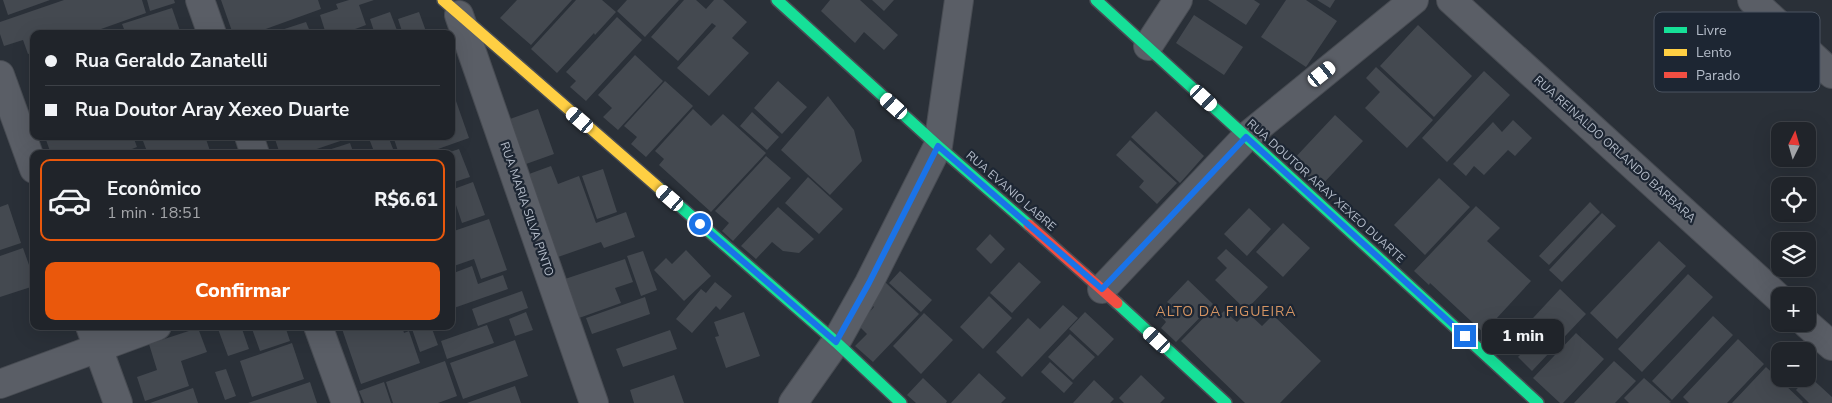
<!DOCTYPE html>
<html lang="pt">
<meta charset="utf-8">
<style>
:root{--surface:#20242a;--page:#2d3036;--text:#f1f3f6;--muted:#a2a4a8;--line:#3d4147;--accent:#ea580c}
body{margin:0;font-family:"Nunito Sans",sans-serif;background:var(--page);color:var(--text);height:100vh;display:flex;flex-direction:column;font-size:19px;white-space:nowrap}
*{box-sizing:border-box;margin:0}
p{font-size:16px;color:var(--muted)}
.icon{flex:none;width:28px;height:28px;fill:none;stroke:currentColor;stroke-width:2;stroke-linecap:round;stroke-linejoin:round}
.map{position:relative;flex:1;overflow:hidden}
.sheet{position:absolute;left:30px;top:150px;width:425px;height:180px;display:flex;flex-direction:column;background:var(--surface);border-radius:10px;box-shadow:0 5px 20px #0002,0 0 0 1px var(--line)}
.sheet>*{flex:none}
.banner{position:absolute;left:30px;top:30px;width:425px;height:110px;border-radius:10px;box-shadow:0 5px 20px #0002,0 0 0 1px var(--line);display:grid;align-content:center;height:110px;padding:0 15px;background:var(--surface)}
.needle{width:32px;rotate:5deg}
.buttons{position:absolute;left:1771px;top:122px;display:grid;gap:10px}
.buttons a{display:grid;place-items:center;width:45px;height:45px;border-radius:10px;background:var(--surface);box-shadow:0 5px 20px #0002,0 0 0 1px var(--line);font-size:25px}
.end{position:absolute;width:22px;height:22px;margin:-11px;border:6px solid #1a73e8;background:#fff;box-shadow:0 0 0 2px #fff}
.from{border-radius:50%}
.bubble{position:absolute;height:35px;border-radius:10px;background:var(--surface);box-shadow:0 5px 20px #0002,0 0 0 1px var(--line);font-size:16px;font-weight:800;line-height:35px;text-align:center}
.car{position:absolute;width:15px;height:30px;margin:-15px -8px;border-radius:6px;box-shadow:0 0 4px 1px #0007;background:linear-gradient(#fff 24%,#345 0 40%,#fff 0 76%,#345 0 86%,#fff 0)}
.banner b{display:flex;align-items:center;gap:18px;height:48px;font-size:19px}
.banner b+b{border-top:1px solid var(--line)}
.banner i{width:12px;height:12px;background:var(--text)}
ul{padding:9px 0 0;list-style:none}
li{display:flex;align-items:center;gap:15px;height:82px;margin:0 10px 8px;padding:0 5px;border:2px solid transparent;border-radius:10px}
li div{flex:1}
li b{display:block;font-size:19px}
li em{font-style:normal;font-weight:800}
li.selected{border-color:var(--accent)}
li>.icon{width:45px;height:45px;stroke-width:1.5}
.action{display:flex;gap:10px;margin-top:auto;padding:10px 15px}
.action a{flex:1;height:58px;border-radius:10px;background:var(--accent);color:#fff;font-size:20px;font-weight:800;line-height:58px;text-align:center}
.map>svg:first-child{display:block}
.building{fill:#444950}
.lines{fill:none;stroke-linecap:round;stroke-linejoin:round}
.street-casing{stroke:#484c53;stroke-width:30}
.fast-casing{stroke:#484c53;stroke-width:14}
.slow-casing{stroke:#484c53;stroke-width:14}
.jam-casing{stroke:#484c53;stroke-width:14}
.street{stroke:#5a5e66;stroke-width:28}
.fast{stroke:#16e098;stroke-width:11}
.slow{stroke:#ffcf43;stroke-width:11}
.jam{stroke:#f24e42;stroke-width:11}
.route{stroke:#1a73e8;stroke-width:6}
.labels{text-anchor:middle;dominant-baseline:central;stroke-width:4.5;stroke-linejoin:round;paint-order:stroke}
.street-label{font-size:12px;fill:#b4bcc9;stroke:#1d2633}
.neighbourhood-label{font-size:14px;letter-spacing:1px;fill:#d59563;stroke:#1d2633}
.key{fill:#1d2633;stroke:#4a5360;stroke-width:1}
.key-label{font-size:14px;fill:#b4bcc9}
</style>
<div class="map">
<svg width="1832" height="403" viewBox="0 0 1832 403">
<rect width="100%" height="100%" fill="#2a3038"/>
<path class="building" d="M3,0H50L8,15Z
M64,0H142L146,13L87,34H34V52L28,54L23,40L4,46L0,34V22Z
M147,0H174L175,3L150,11Z
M221,0H318L321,9L252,34H233Z
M349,0H374L359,5L366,25L347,32L348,34H326L320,15L338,9L336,4Z
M517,0H572L531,45L500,18Z
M576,0H602L616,12L595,35L594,33L557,73L531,49Z
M627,0H679L645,37L617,11Z
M684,0H696L706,9L714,0H723L747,22L732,38L749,53L709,96L677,68L716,26L712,23L678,61L651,37Z
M830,0H860L898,35L884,50L864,32L855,43L821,11Z
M872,0H894L884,11Z
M1208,0H1254L1260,4L1246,25Z
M1286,0H1306L1337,21L1306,67L1261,37Z
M1317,0H1335L1330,8Z
M172,8L181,34H126L122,24Z
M390,12L398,33L375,34L370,19Z
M419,12L427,34H403L398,19Z
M1194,15L1243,47L1224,75L1176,43Z
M617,17L642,40L586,101L570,87L576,81L566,72Z
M306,22L311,34H272V33Z
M1418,25L1472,76L1434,117L1380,66Z
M635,55L663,81L618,130L603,117L612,108L598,95Z
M1376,67L1433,120L1407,148L1365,108L1380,92L1366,78Z
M1484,71L1510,95L1447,162L1422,138Z
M665,81L693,106L646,157L631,144L637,137L624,126Z
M778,81L807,107L782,134L754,108Z
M828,96L854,130L862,161L830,195L781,150Z
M456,101L469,138L424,154H399L393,136H451V103Z
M538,109L554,154L526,164L510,119Z
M693,109L711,126L723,114L766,153L711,212L659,165L664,159L655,151Z
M1156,111L1204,156L1180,183L1131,137Z
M752,112L779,137L767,150L740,126Z
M1335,115L1363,141L1320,187L1292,161Z
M1513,120L1532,138L1515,156L1508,150L1484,175L1474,166L1466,176L1453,164L1493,122L1502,132Z
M48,136H133L137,147L119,154H51L45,137Z
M158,136H205L211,154H148L143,141Z
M274,136H352V137L302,154H280Z
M368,136H388L395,154H375Z
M1130,140L1177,183L1157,204L1139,187L1144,181L1116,155Z
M350,143L354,154H319V153Z
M459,149L470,177L451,183V154L447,153Z
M766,156L791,178L733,241L722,231L729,223L715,211Z
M551,166L558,184L579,176L596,223L626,212L635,237L604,248L601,242L558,257L529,174Z
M603,169L617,212L597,219L582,176Z
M808,177L843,209L819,234L785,203Z
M1439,178L1470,207L1425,255L1394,225Z
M473,182L485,215L462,223L451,190Z
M1590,202L1600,212L1549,265L1539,256Z
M8,204L21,243L0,250V207Z
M1476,206L1500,228L1487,241L1531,281L1496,319L1513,334L1500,348L1430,283L1429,285L1414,271Z
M778,207L814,239L799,253L783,251L772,242L756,259L741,246Z
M1249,208L1271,229L1247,256L1224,234Z
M1602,213L1616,226L1562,282L1549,270Z
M489,219L507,270L481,279L474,259L451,267V232Z
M1283,223L1310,248L1283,277L1256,252Z
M990,234L1005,249L991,264L976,249Z
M1659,241L1686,266L1617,339L1590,313Z
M23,248L34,279V286L0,297V256Z
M1226,249L1268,287L1246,310L1215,280L1227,268L1217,258Z
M686,250L711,276L684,301L654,270L666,258L672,264Z
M643,251L657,290L641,296L627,256Z
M625,259L633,282L615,288L621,303L579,318L565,279Z
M1019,262L1041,282L1012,313L990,293Z
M472,266L478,284L503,275L508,289L451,309V274Z
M900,271L932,300L921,312L889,283Z
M1688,274L1713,297L1642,372L1618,349Z
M1188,280L1213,304L1176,342L1161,328L1166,322L1160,315L1170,304L1167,302Z
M715,282L732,296L720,310L716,306L692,333L676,319L701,289L706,293Z
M885,282L919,314L873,362L855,346L867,334L858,325L874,307L870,303Z
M1560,289L1586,314L1532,371L1518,357L1531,344L1519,333Z
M522,291L528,308L478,326L472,309Z
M989,296L1012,318L983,349L960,327Z
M645,297L650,314L592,334L586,318Z
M1063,305L1078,318L1022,377L996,352L1028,318L1040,329Z
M1213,308L1221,314L1224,311L1237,322L1247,312L1262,326L1273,315L1321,361L1280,403H1245L1181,341Z
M526,312L533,330L515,336L509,319Z
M744,312L760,356L726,368L715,337L719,336L714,322Z
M1085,312L1114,339L1098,356L1069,329Z
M924,313L953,340L921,374L893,346Z
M1713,316L1733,335L1672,400L1652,381Z
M487,325L494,343L447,359L441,341Z
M225,326H241L249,349L228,356L218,329Z
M251,326H285L290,341L260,351Z
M341,326H402L404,333L409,331L420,363L361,384Z
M419,326H431L438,345L420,352L412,329Z
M198,328L207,352L181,361L189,386L145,401L137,377L157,370L149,344Z
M670,330L677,349L623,367L616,349Z
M1576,333L1604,359L1563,403H1560L1533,378Z
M1070,334L1095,357L1073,380L1048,357Z
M1738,339L1764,364L1727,403H1689L1683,397Z
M515,340L528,376L463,399L450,363Z
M292,343L304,379L252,397L240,361Z
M445,361L457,396L438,403H393L386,382Z
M1614,361L1636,381L1615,403H1574Z
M1050,362L1073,383L1064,393L1041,372Z
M1766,367L1803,402L1802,403H1732Z
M226,369L236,396L225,400L215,372Z
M979,373L1006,398L1001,403H951Z
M674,375L684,403H634L630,390Z
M1141,375L1165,398L1160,403H1124L1119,398Z
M1809,376L1832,397V403H1809L1796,390Z
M923,378L947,401L946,403H916L907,395Z
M1644,378L1671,402L1669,403H1629L1624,398Z
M1094,380L1114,399L1110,403H1073Z
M310,382L317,403H248Z
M384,382L391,403H364L359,391Z
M515,386L521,403H467Z
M193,388L198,403H150Z"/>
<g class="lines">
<g class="street-casing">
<path id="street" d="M200,0L212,34
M1451,0L1780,299
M1752,0L1832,74
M459,15L594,403
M1148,46L1178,0
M0,75L34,169
M249,136L255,154
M1102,289L1246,137L1414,0
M1807,324L1832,346
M90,326L118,403
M318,326L346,403
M0,384L157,326
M793,403L836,342L869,283L938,146L959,0"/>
</g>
<g class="fast-casing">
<path id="fast" d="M777,0L938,146L1029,225
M1096,0L1538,403
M659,188L836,342L901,403
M1117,303L1226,403"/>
</g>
<g class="slow-casing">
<path id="slow" d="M443,0L659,188"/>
</g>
<g class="jam-casing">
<path id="jam" d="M1029,225L1117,303"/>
</g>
<use href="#street" class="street"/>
<use href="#fast" class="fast"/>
<use href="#slow" class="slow"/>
<use href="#jam" class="jam"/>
</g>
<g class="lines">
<path class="route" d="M700,224L836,342L869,283L938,146L1102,289L1246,137L1465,336"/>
</g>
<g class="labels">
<g class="street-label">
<text transform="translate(1615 149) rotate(42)">RUA REINALDO ORLANDO BARBARA</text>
<text transform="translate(1011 191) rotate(41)">RUA EVANIO LABRE</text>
<text transform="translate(1326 191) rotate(42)">RUA DOUTOR ARAY XEXEO DUARTE</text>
<text transform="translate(527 209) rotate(71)">RUA MARIA SILVA PINTO</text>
</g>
<g class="neighbourhood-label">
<text x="1226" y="311">ALTO DA FIGUEIRA</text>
</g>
</g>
<rect x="1654" y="12" width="166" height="80" rx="8" class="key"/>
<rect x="1664" y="27" width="23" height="6" fill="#16e098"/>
<rect x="1664" y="49" width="23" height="7" fill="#ffcf43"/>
<rect x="1664" y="72" width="23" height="6" fill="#f24e42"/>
<g class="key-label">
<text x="1696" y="35">Livre</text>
<text x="1696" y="57">Lento</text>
<text x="1696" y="80">Parado</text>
</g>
</svg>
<div class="buttons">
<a><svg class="needle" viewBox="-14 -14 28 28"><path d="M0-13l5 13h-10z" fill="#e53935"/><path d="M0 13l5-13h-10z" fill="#a2a4a8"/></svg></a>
<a><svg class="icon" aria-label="locate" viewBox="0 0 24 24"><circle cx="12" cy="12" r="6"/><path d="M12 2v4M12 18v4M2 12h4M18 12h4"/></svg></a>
<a><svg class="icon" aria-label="layers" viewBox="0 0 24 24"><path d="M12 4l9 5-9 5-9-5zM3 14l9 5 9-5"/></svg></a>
<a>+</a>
<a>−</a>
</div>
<i class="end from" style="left:700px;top:224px"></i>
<i class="end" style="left:1465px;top:336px"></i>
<div class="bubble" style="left:1482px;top:319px;width:82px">1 min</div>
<i class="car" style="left:1322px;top:74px;rotate:51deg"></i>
<i class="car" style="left:1204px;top:98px;rotate:133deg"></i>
<i class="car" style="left:894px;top:106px;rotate:312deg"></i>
<i class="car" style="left:580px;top:120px;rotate:311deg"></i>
<i class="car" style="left:670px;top:198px;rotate:311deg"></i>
<i class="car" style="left:1157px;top:340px;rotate:313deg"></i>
<div class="banner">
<b><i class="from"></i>Rua Geraldo Zanatelli</b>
<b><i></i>Rua Doutor Aray Xexeo Duarte</b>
</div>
<section class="sheet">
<ul>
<li class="selected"><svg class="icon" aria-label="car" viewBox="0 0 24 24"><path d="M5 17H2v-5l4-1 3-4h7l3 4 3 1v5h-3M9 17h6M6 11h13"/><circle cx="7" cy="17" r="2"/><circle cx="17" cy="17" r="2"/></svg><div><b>Econômico</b><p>1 min · 18:51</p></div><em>R$6.61</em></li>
</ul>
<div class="action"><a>Confirmar</a></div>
</section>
</div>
